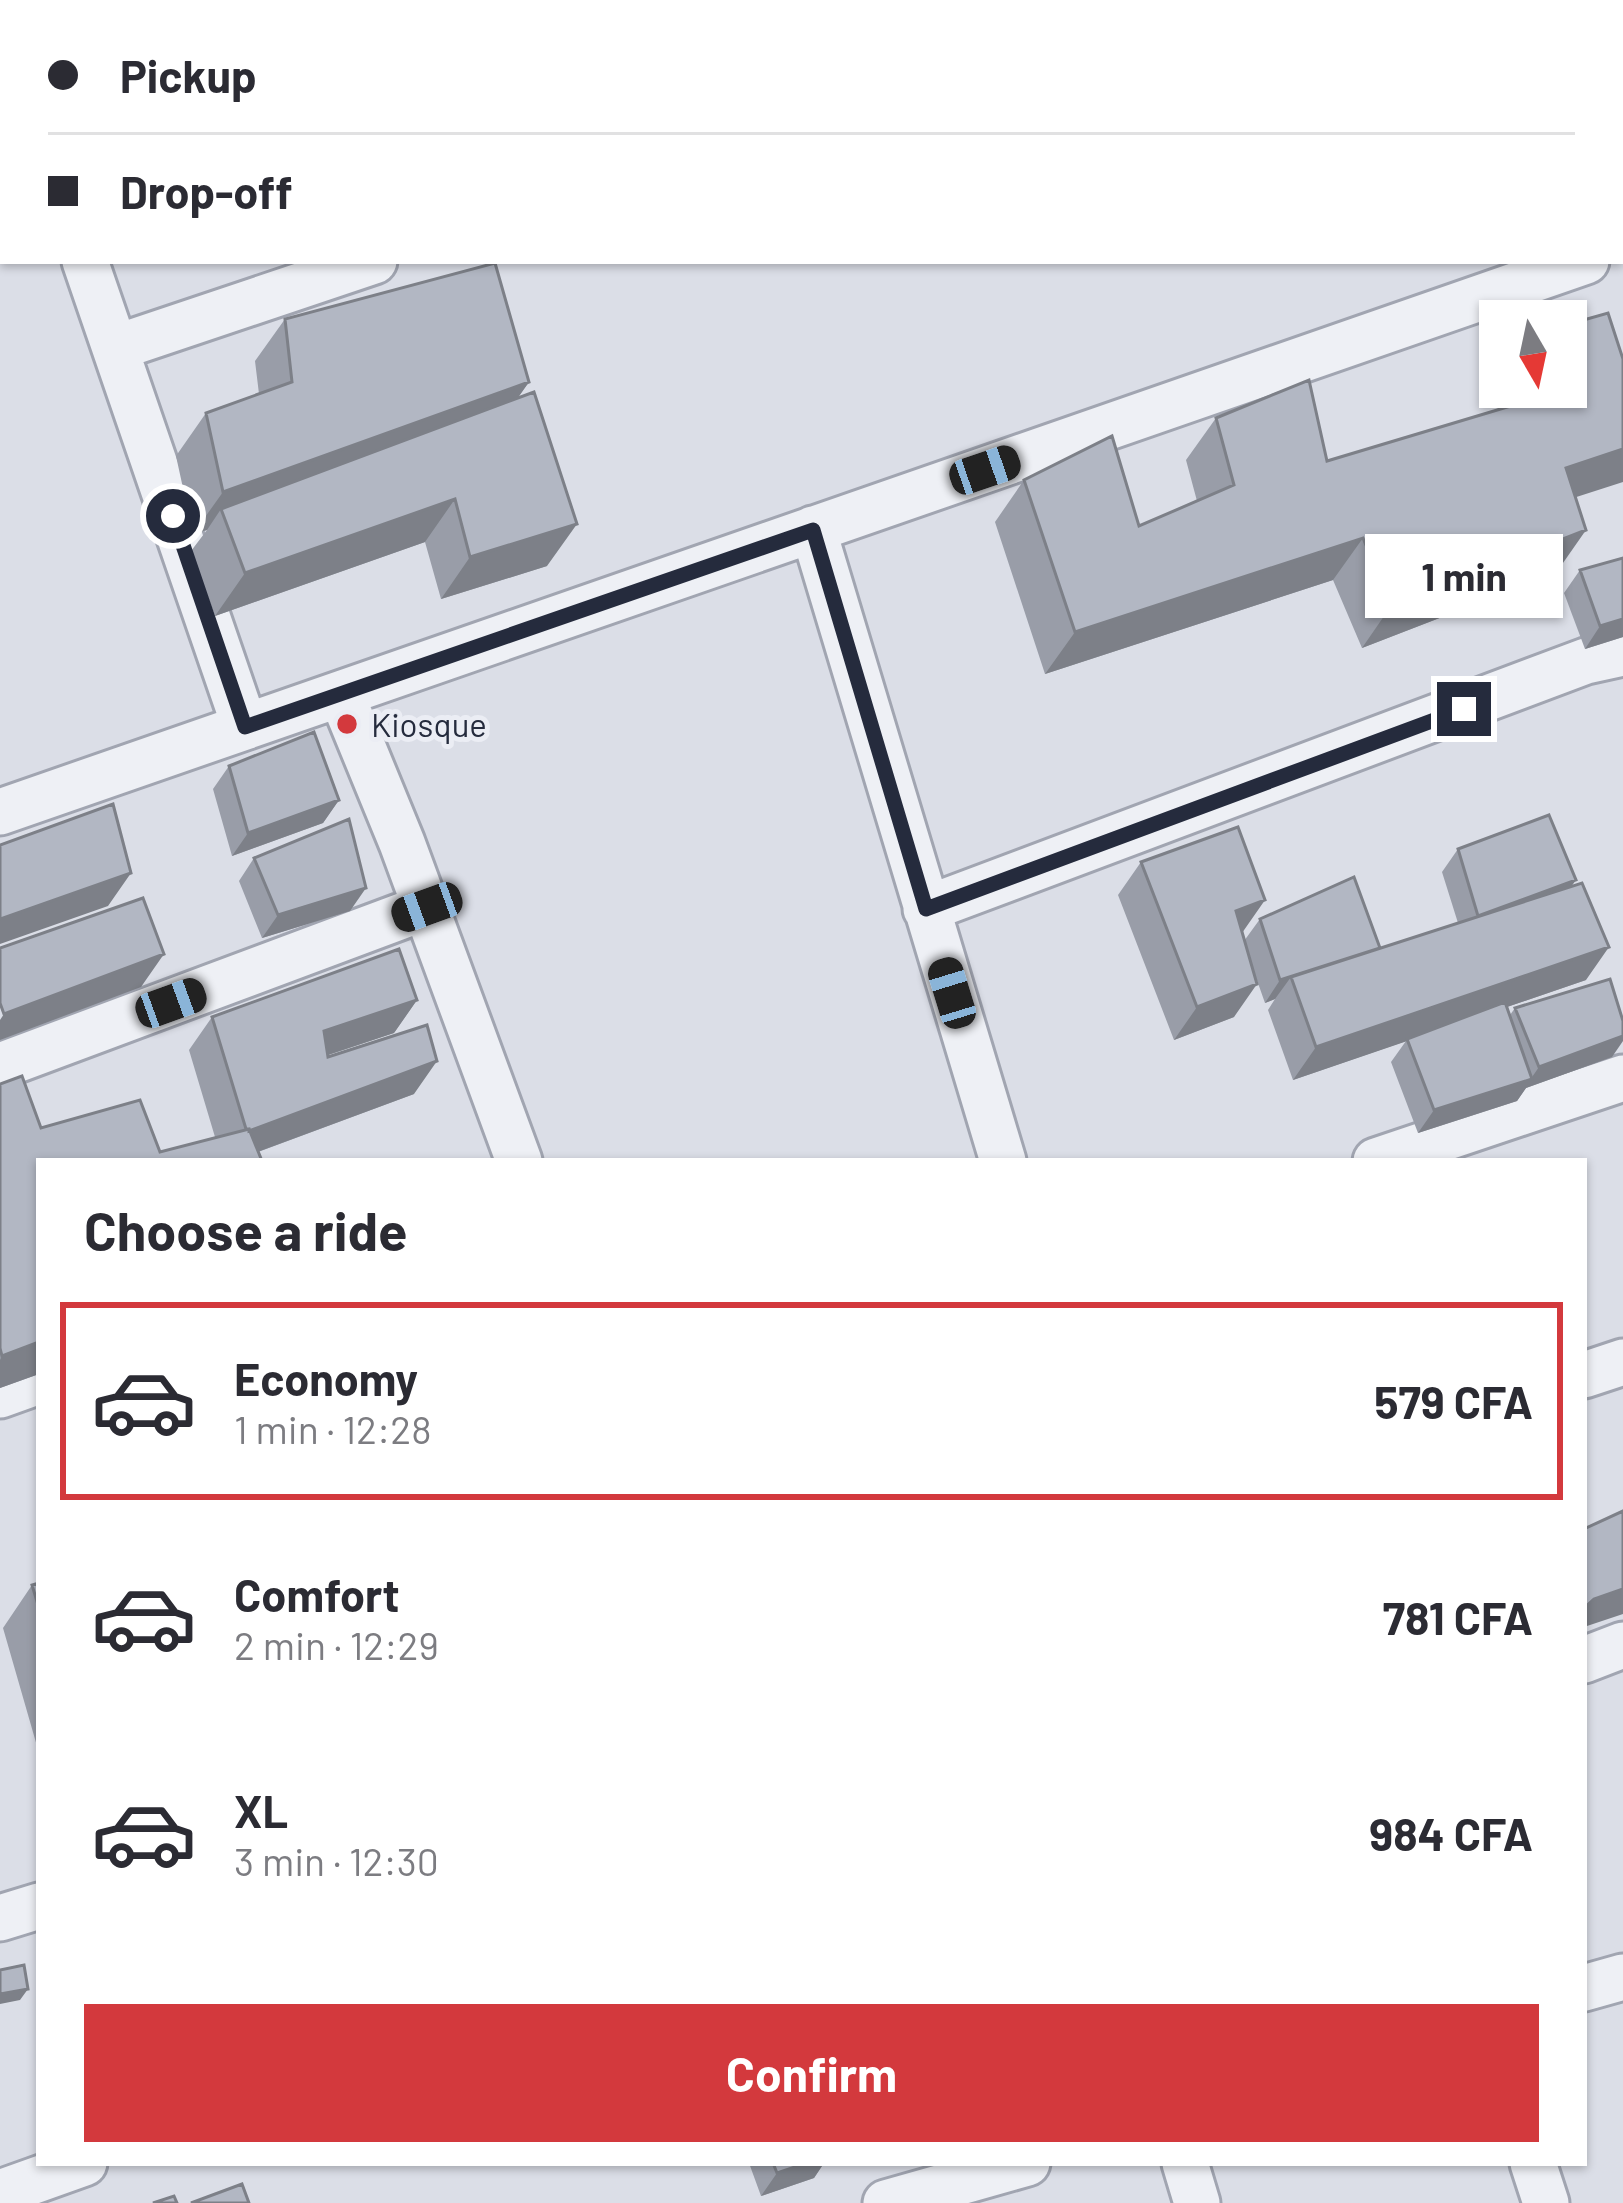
<!DOCTYPE html>
<meta charset="utf-8">
<style>
:root{--surface:#fff;--page:#f2f2f3;--text:#2b2b33;--muted:#7c7c81;--line:#e1e1e2;--accent:#d3393d}
body{margin:0;font-family:Barlow,sans-serif;background:var(--page);color:var(--text);height:100vh;display:flex;flex-direction:column;font-size:45px;white-space:nowrap}
*{box-sizing:border-box;margin:0}
p{font-size:39px;color:var(--muted)}
.icon{flex:none;width:66px;height:66px;fill:none;stroke:currentColor;stroke-width:2;stroke-linecap:round;stroke-linejoin:round}
.map{position:relative;flex:1;overflow:hidden}
.panel{position:absolute;left:36px;top:1158px;width:1551px;height:1008px;display:flex;flex-direction:column;background:var(--surface);border-radius:0px;box-shadow:0 3px 9px #0004}
.panel>*{flex:none}
.guide{position:absolute;left:0px;top:0px;width:1623px;height:264px;box-shadow:0 3px 9px #0004;display:grid;align-content:center;height:264px;padding:0 48px;background:var(--surface)}
.needle{width:78px;rotate:171deg}
.fabs{position:absolute;left:1479px;top:300px;display:grid;gap:24px}
.fabs a{display:grid;place-items:center;width:108px;height:108px;border-radius:0px;background:var(--surface);box-shadow:0 3px 9px #0004;font-size:60px}
.end{position:absolute;width:54px;height:54px;margin:-27px;border:15px solid #252b3d;background:#fff;box-shadow:0 0 0 6px #fff}
.from{border-radius:50%}
.bubble{position:absolute;height:84px;border-radius:0px;background:var(--surface);box-shadow:0 3px 9px #0004;font-size:39px;font-weight:700;line-height:84px;text-align:center}
.car{position:absolute;width:36px;height:72px;margin:-36px -18px;border-radius:15px;box-shadow:0 0 9px 3px #0007;background:linear-gradient(#222 24%,#8ab4d8 0 40%,#222 0 76%,#8ab4d8 0 86%,#222 0)}
.guide b{display:flex;align-items:center;gap:42px;height:114px;font-size:45px}
.guide b+b{border-top:3px solid var(--line)}
.guide i{width:30px;height:30px;background:var(--text)}
ul{padding:0;list-style:none}
li{display:flex;align-items:center;gap:36px;height:198px;margin:0 24px 18px;padding:0 24px;border:6px solid transparent;border-radius:0px}
li div{flex:1}
li b{display:block;font-size:45px}
li em{font-style:normal;font-weight:700}
li.active{border-color:var(--accent)}
li>.icon{width:108px;height:108px;stroke-width:1.5}
h2{padding:0 48px;font-size:54px;line-height:144px}
.action{display:flex;gap:24px;margin-top:auto;padding:24px 48px}
.action a{flex:1;height:138px;border-radius:0px;background:var(--accent);color:#fff;font-size:48px;font-weight:700;line-height:138px;text-align:center}
.map>svg:first-child{display:block}
.lines{fill:none;stroke-linecap:round;stroke-linejoin:round}
.minor-casing{stroke:#a1a5b1;stroke-width:51}
.minor{stroke:#eef0f5;stroke-width:45}
.wall{fill:#999da8}
.shaded-wall{fill:#7d8088}
.building{fill:#b2b7c3;stroke:#7d8088;stroke-width:3}
.route{stroke:#252b3d;stroke-width:15}
.poi-dot{fill:#d3393d;stroke:#ebedf4;stroke-width:4.5}
.labels{text-anchor:middle;dominant-baseline:central;stroke-width:10;stroke-linejoin:round;paint-order:stroke}
.poi-label{font-size:33px;fill:#252b3d;stroke:#ebedf4;text-anchor:start}
</style>
<div class="map">
<svg width="1623" height="2203" viewBox="0 0 1623 2203">
<rect width="100%" height="100%" fill="#dbdee7"/>
<g class="lines">
<g class="minor-casing">
<path id="minor" d="M1542,0L1543,3
M1146,3L1155,0
M0,12L3,21
M1620,224L1623,233
M85,261L245,727
M115,348L374,261
M813,529L1003,1161
M341,694L402,843L519,1161
M0,812L1586,261
M926,909L1586,661L1623,653
M0,1066L426,907
M1376,1161L1623,1078
M1584,1375L1623,1362
M0,1395L39,1381
M1584,1660L1623,1645
M0,1918L39,1906
M1584,1988L1623,1977
M1185,2163L1197,2203
M1533,2163L1546,2203
M0,2193L84,2163
M886,2203L1027,2163"/>
</g>
<use href="#minor" class="minor"/>
</g>
<path class="wall" d="M285,319L529,382L517,398L547,566L441,599L425,542L215,616L191,551L207,530L193,534L176,456L206,413L259,394L255,361Z
M1500,369V387H1566L1575,497L1556,573L1362,648L1333,580L1045,674L995,522L1024,480L1139,526L1197,501L1186,460L1216,418L1327,461L1498,410L1492,381Z
M1580,570L1623,637L1585,649L1564,593Z
M229,766L339,800L323,823L232,856L213,789Z
M1458,849L1572,886L1586,980L1507,1007L1510,1015L1515,1008L1612,1057L1526,1088L1517,1101L1418,1133L1391,1062L1406,1041L1293,1080L1268,1010L1275,999L1265,1003L1247,952L1234,1017L1174,1040L1118,895L1141,862L1242,933L1244,941L1260,919L1380,948L1458,923L1442,872Z
M254,858L350,911L262,938L239,881Z
M417,1000L394,1033L328,1055V1057L414,1094L258,1152L39,1161V1374L0,1388V1084L41,1128L160,1152L215,1137L189,1050L212,1017Z
M39,1583V1753L3,1628L32,1585Z
M749,2163H824L814,2178L761,2196Z"/>
<path class="shaded-wall" d="M529,382L499,425L221,509L207,530L193,534L223,492Z
M1623,449V482L1536,510L1566,468Z
M455,499L425,542L215,616L245,573Z
M577,524L547,566L441,599L470,557Z
M1586,530L1556,573L1362,648L1391,606Z
M1363,538L1333,580L1045,674L1075,632Z
M1623,619V637L1585,649L1600,626Z
M339,800L323,823L232,856L248,833Z
M131,873L108,906L0,944V919Z
M1576,880L1560,902L1478,916Z
M366,888L350,911L262,938L278,915Z
M1265,900L1242,933L1236,911Z
M1609,947L1586,980L1293,1080L1316,1047Z
M1380,948L1291,977L1275,999L1265,1003L1280,980Z
M164,954L141,987L0,1040V1020L4,1014Z
M1257,984L1234,1017L1174,1040L1197,1007Z
M417,1000L394,1033L301,1064L324,1031Z
M1623,1036V1041L1612,1057L1526,1088L1517,1101L1418,1133L1434,1110L1530,1080L1539,1067Z
M437,1061L414,1094L233,1161L247,1132Z
M39,1342V1374L0,1388V1360L2,1356Z
M1623,1589V1614L1584,1627V1608L1594,1599Z
M28,1989L20,2000L0,2004V1994Z
M807,2163H824L814,2178L761,2196L777,2173Z"/>
<path class="building" d="M495,263L529,382L223,492L206,413L292,382L285,319Z
M1608,313L1623,359V449L1566,468L1586,530L1391,606L1363,538L1075,632L1024,480L1112,436L1139,526L1234,485L1216,418L1309,380L1327,461L1534,399L1531,387H1566V325Z
M534,392L577,524L470,557L455,499L245,573L221,509Z
M1623,558V619L1600,626L1580,570Z
M314,732L339,800L248,833L229,766Z
M113,804L131,873L0,919V845Z
M1549,815L1576,880L1478,916L1458,849Z
M349,819L366,888L278,915L254,858Z
M1238,827L1265,900L1236,911L1257,984L1197,1007L1141,862Z
M1354,877L1380,948L1280,980L1260,919Z
M1582,883L1609,947L1316,1047L1291,977Z
M143,898L164,954L4,1014L0,1003V948Z
M399,949L417,1000L324,1031L328,1057L427,1025L437,1061L249,1131V1129H246L212,1017Z
M1610,979L1623,1021V1036L1539,1067L1515,1008Z
M1505,1002L1532,1079L1434,1110L1407,1039Z
M22,1076L41,1128L140,1100L160,1152L249,1129L262,1161H39V1342L2,1356L0,1348V1084Z
M1623,1511V1589L1594,1599L1584,1608V1529Z
M39,1583V1608L32,1585Z
M24,1965L28,1989L0,1994V1970Z
M773,2163H807L777,2173Z
M242,2184L249,2203H191Z
M174,2196L177,2203H153Z"/>
<g class="lines">
<path class="route" d="M173,516L245,727L813,530L926,909L1464,709"/>
</g>
<circle class="poi-dot" cx="347" cy="724" r="12"/>
<g class="labels">
<g class="poi-label">
<text x="371" y="724">Kiosque</text>
</g>
</g>
</svg>
<div class="fabs">
<a><svg class="needle" viewBox="-14 -14 28 28"><path d="M0-13l5 13h-10z" fill="#e53935"/><path d="M0 13l5-13h-10z" fill="#7c7c81"/></svg></a>
</div>
<i class="end from" style="left:173px;top:516px"></i>
<i class="end" style="left:1464px;top:709px"></i>
<div class="bubble" style="left:1365px;top:534px;width:198px">1 min</div>
<i class="car" style="left:985px;top:470px;rotate:71deg"></i>
<i class="car" style="left:427px;top:907px;rotate:250deg"></i>
<i class="car" style="left:952px;top:993px;rotate:343deg"></i>
<i class="car" style="left:171px;top:1003px;rotate:70deg"></i>
<div class="guide">
<b><i class="from"></i>Pickup</b>
<b><i></i>Drop-off</b>
</div>
<section class="panel">
<h2>Choose a ride</h2>
<ul>
<li class="active"><svg class="icon" aria-label="car" viewBox="0 0 24 24"><path d="M5 17H2v-5l4-1 3-4h7l3 4 3 1v5h-3M9 17h6M6 11h13"/><circle cx="7" cy="17" r="2"/><circle cx="17" cy="17" r="2"/></svg><div><b>Economy</b><p>1 min · 12:28</p></div><em>579 CFA</em></li>
<li><svg class="icon" aria-label="car" viewBox="0 0 24 24"><path d="M5 17H2v-5l4-1 3-4h7l3 4 3 1v5h-3M9 17h6M6 11h13"/><circle cx="7" cy="17" r="2"/><circle cx="17" cy="17" r="2"/></svg><div><b>Comfort</b><p>2 min · 12:29</p></div><em>781 CFA</em></li>
<li><svg class="icon" aria-label="car" viewBox="0 0 24 24"><path d="M5 17H2v-5l4-1 3-4h7l3 4 3 1v5h-3M9 17h6M6 11h13"/><circle cx="7" cy="17" r="2"/><circle cx="17" cy="17" r="2"/></svg><div><b>XL</b><p>3 min · 12:30</p></div><em>984 CFA</em></li>
</ul>
<div class="action"><a>Confirm</a></div>
</section>
</div>
